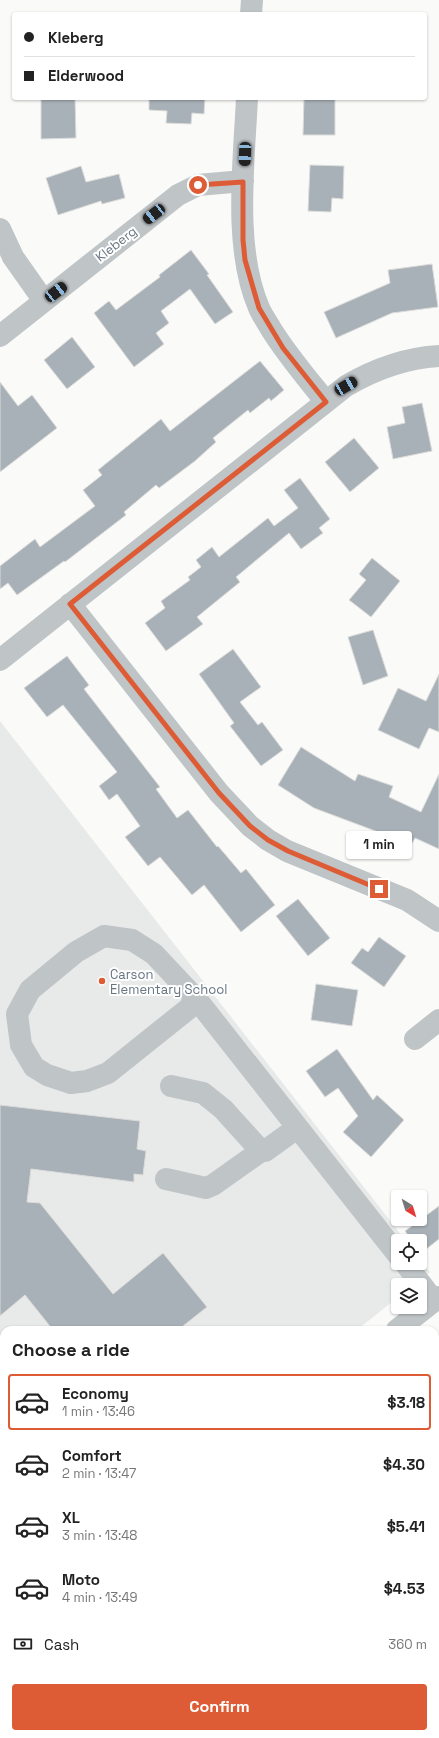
<!DOCTYPE html>
<meta charset="utf-8">
<style>
:root{--surface:#fff;--page:#f2f2f2;--text:#222;--muted:#767676;--line:#e0e0e0;--accent:#dd5c35}
body{margin:0;font-family:"Space Grotesk",sans-serif;background:var(--page);color:var(--text);height:100vh;display:flex;flex-direction:column;font-size:15px;white-space:nowrap}
*{box-sizing:border-box;margin:0}
p{font-size:13px;color:var(--muted)}
.icon{flex:none;width:22px;height:22px;fill:none;stroke:currentColor;stroke-width:2;stroke-linecap:round;stroke-linejoin:round}
.map{position:relative;flex:1;overflow:hidden}
.panel{position:absolute;left:0px;top:1326px;width:439px;height:412px;display:flex;flex-direction:column;background:var(--surface);border-radius:12px 12px 0 0;box-shadow:0 1px 3px #0004}
.panel>*{flex:none}
.hud{position:absolute;left:12px;top:12px;width:415px;height:88px;border-radius:4px;box-shadow:0 1px 3px #0004;display:grid;align-content:center;height:88px;padding:0 12px;background:var(--surface)}
.needle{width:26px;rotate:142deg}
.fabs{position:absolute;left:391px;top:1190px;display:grid;gap:8px}
.fabs a{display:grid;place-items:center;width:36px;height:36px;border-radius:4px;background:var(--surface);box-shadow:0 1px 3px #0004;font-size:20px}
.end{position:absolute;width:18px;height:18px;margin:-9px;border:5px solid #dd5c35;background:#fff;box-shadow:0 0 0 2px #fff}
.from{border-radius:50%}
.bubble{position:absolute;height:28px;border-radius:4px;background:var(--surface);box-shadow:0 1px 3px #0004;font-size:13px;font-weight:700;line-height:28px;text-align:center}
.car{position:absolute;width:12px;height:24px;margin:-12px -6px;border-radius:5px;box-shadow:0 0 3px 1px #0007;background:linear-gradient(#222 24%,#8ab4d8 0 40%,#222 0 76%,#8ab4d8 0 86%,#222 0)}
.hud b{display:flex;align-items:center;gap:14px;height:38px;font-size:15px}
.hud b+b{border-top:1px solid var(--line)}
.hud i{width:10px;height:10px;background:var(--text)}
ul{padding:0;list-style:none}
li{display:flex;align-items:center;gap:12px;height:56px;margin:0 8px 6px;padding:0 4px;border:2px solid transparent;border-radius:4px}
li div{flex:1}
li b{display:block;font-size:15px}
li em{font-style:normal;font-weight:700}
li.on{border-color:var(--accent)}
li>.icon{width:36px;height:36px;stroke-width:1.5}
h2{padding:0 12px;font-size:18px;line-height:48px}
.pay{display:flex;align-items:center;gap:10px;height:44px;padding:0 12px;font-size:15px}
.pay p{margin-inline-start:auto}
.cta{display:flex;gap:8px;margin-top:auto;padding:8px 12px}
.cta a{flex:1;height:46px;border-radius:4px;background:var(--accent);color:#fff;font-size:16px;font-weight:700;line-height:46px;text-align:center}
.map>svg:first-child{display:block}
.built{fill:#e8e9e9}
.forest{fill:url(#forest-firs)}
.building{fill:#a8b1b7;stroke:#dcdcda}
.lines{fill:none;stroke-linecap:round;stroke-linejoin:round}
.minor{stroke:#bfc4c7;stroke-width:22}
.route{stroke:#dd5c35;stroke-width:5}
.poi-dot{fill:#dd5c35;stroke:#fff;stroke-width:1.5}
.labels{text-anchor:middle;dominant-baseline:central;stroke-width:4;stroke-linejoin:round;paint-order:stroke}
.street-label{font-size:13px;fill:#667581;stroke:#fff}
.poi-label{font-size:13px;fill:#667581;stroke:#fff;text-anchor:start}
</style>
<div class="map">
<svg width="439" height="1738" viewBox="0 0 439 1738">
<defs>
<pattern id="forest-firs" width="22" height="20" patternUnits="userSpaceOnUse"><rect width="22" height="20" fill="#daded7"/><path d="M5 1l3.5 6h-7zM16 11l3.5 6h-7z" fill="#b5b9b4"/></pattern>
</defs>
<rect width="100%" height="100%" fill="#fafaf8"/>
<path class="built" d="M0,721L406,1241H398V1263H420V1259L430,1272L413,1285H398V1297L357,1330H4V1598L0,1601Z"/>
<path class="forest" d="M4,1685V1734H313L316,1738H0V1688Z"/>
<path class="building" d="M41,98H75L76,138L41,139Z
M149,98H205L204,114L192,113L191,124L166,123L167,111L149,110Z
M304,98H335V135H303Z
M310,165L344,166L343,199L332,198L331,212L308,211Z
M81,166L86,182L119,174L125,198L102,204L101,201L58,215L46,178Z
M191,250L209,274L207,275L233,312L215,324L190,289L161,311L169,323L156,333L164,344L134,367L94,313L109,301L116,310L160,277L159,275Z
M432,264L438,307L392,313L336,338L324,312L390,283L388,270Z
M72,337L95,367L67,389L44,360Z
M260,361L284,390L271,401L269,398L250,413L248,410L213,438L216,442L195,461L159,488L156,485L124,512L126,515L65,562L64,561L17,595L8,583L0,589V566L35,539L40,547L95,506L83,490L102,475L98,470L161,419L170,431Z
M0,382L18,406L32,395L57,428L0,472Z
M422,403L432,451L393,459L387,427L405,423L402,407Z
M354,438L379,468L350,492L325,462Z
M300,478L330,519L319,528L323,533L301,549L289,533L236,577L240,582L197,617L203,624L166,651L145,623L165,608L161,601L190,580L188,577L201,567L196,560L212,547L219,557L268,518L274,526L298,508L284,490Z
M372,558L400,581L371,617L349,600L366,580L359,574Z
M373,630L388,676L363,685L348,637Z
M233,649L261,687L240,702L258,725L262,722L283,750L261,766L230,726L234,723L199,674Z
M67,656L89,685L84,689L160,787L156,789L177,818L188,810L217,847L218,846L241,873L246,869L275,905L241,932L204,885L192,895L160,857L148,866L125,837L140,826L117,794L109,800L99,786L117,772L63,705L47,717L24,688Z
M439,674V732L429,728L419,749L378,730L398,688L426,701Z
M301,747L355,781L358,774L393,786L389,797L421,812L439,774V849L415,838L410,847L378,832L314,808L278,785Z
M298,899L330,938L308,956L276,916Z
M379,937L406,956L384,987L351,963L362,948L368,952Z
M316,984L358,990L352,1026L311,1020Z
M337,1049L373,1100L377,1095L404,1120L371,1157L343,1132L358,1116L338,1088L325,1097L306,1071Z
M0,1105L140,1121L137,1149L146,1151L143,1175L134,1174V1182L31,1169L27,1202L40,1203L113,1294L163,1253L207,1307L178,1330H53L25,1295L0,1316Z
M439,1206V1239L420,1254V1241H412L405,1231Z"/>
<g class="lines">
<path class="minor" d="M251,14L252,0
M247,98C244,163 233,248 259,308C262,315 267,322 271,329C287,355 307,378 326,402
M0,229L13,257L44,301
M0,336L178,195L198,185L243,181
M70,604L219,793L250,826L268,840L287,851L407,900L439,921
M0,660L346,386C375,369 404,358 439,356
M198,1001L108,1073L87,1081L71,1083L47,1075L34,1067L21,1045L17,1014L30,990L76,952L104,936L132,940L154,954L198,1001L398,1255
M415,1039L439,1020
M171,1086L203,1093L223,1109L261,1151H265L297,1128
M166,1179L206,1188L213,1185L261,1151
M405,1263L434,1301
M397,1330L439,1297
M0,1381L4,1382
M0,1406H1
M435,1503L439,1499
M0,1517L4,1514
M0,1580L4,1585
M0,1647L4,1642
M435,1689L439,1694"/>
</g>
<g class="lines">
<path class="route" d="M198,185L243,182V240L245,260L259,308L283,348L326,402L70,604L219,793L250,826L268,840L288,851L379,889"/>
</g>
<circle class="poi-dot" cx="102" cy="981" r="4"/>
<g class="labels">
<g class="street-label">
<text transform="translate(116 244) rotate(-38)">Kleberg</text>
</g>
<g class="poi-label">
<text x="110" y="974">Carson<tspan x="110" dy="15">Elementary School</tspan></text>
</g>
</g>
</svg>
<div class="fabs">
<a><svg class="needle" viewBox="-14 -14 28 28"><path d="M0-13l5 13h-10z" fill="#e53935"/><path d="M0 13l5-13h-10z" fill="#767676"/></svg></a>
<a><svg class="icon" aria-label="locate" viewBox="0 0 24 24"><circle cx="12" cy="12" r="6"/><path d="M12 2v4M12 18v4M2 12h4M18 12h4"/></svg></a>
<a><svg class="icon" aria-label="layers" viewBox="0 0 24 24"><path d="M12 4l9 5-9 5-9-5zM3 14l9 5 9-5"/></svg></a>
</div>
<i class="end from" style="left:198px;top:185px"></i>
<i class="end" style="left:379px;top:889px"></i>
<div class="bubble" style="left:346px;top:831px;width:66px">1 min</div>
<i class="car" style="left:245px;top:154px;rotate:182deg"></i>
<i class="car" style="left:154px;top:214px;rotate:232deg"></i>
<i class="car" style="left:56px;top:292px;rotate:52deg"></i>
<i class="car" style="left:346px;top:386px;rotate:60deg"></i>
<div class="hud">
<b><i class="from"></i>Kleberg</b>
<b><i></i>Elderwood</b>
</div>
<section class="panel">
<h2>Choose a ride</h2>
<ul>
<li class="on"><svg class="icon" aria-label="car" viewBox="0 0 24 24"><path d="M5 17H2v-5l4-1 3-4h7l3 4 3 1v5h-3M9 17h6M6 11h13"/><circle cx="7" cy="17" r="2"/><circle cx="17" cy="17" r="2"/></svg><div><b>Economy</b><p>1 min · 13:46</p></div><em>$3.18</em></li>
<li><svg class="icon" aria-label="car" viewBox="0 0 24 24"><path d="M5 17H2v-5l4-1 3-4h7l3 4 3 1v5h-3M9 17h6M6 11h13"/><circle cx="7" cy="17" r="2"/><circle cx="17" cy="17" r="2"/></svg><div><b>Comfort</b><p>2 min · 13:47</p></div><em>$4.30</em></li>
<li><svg class="icon" aria-label="car" viewBox="0 0 24 24"><path d="M5 17H2v-5l4-1 3-4h7l3 4 3 1v5h-3M9 17h6M6 11h13"/><circle cx="7" cy="17" r="2"/><circle cx="17" cy="17" r="2"/></svg><div><b>XL</b><p>3 min · 13:48</p></div><em>$5.41</em></li>
<li><svg class="icon" aria-label="car" viewBox="0 0 24 24"><path d="M5 17H2v-5l4-1 3-4h7l3 4 3 1v5h-3M9 17h6M6 11h13"/><circle cx="7" cy="17" r="2"/><circle cx="17" cy="17" r="2"/></svg><div><b>Moto</b><p>4 min · 13:49</p></div><em>$4.53</em></li>
</ul>
<div class="pay"><svg class="icon" aria-label="cash" viewBox="0 0 24 24"><path d="M3 7h18v10H3z"/><circle cx="12" cy="12" r="2"/></svg>Cash<p>360 m</p></div>
<div class="cta"><a>Confirm</a></div>
</section>
</div>
